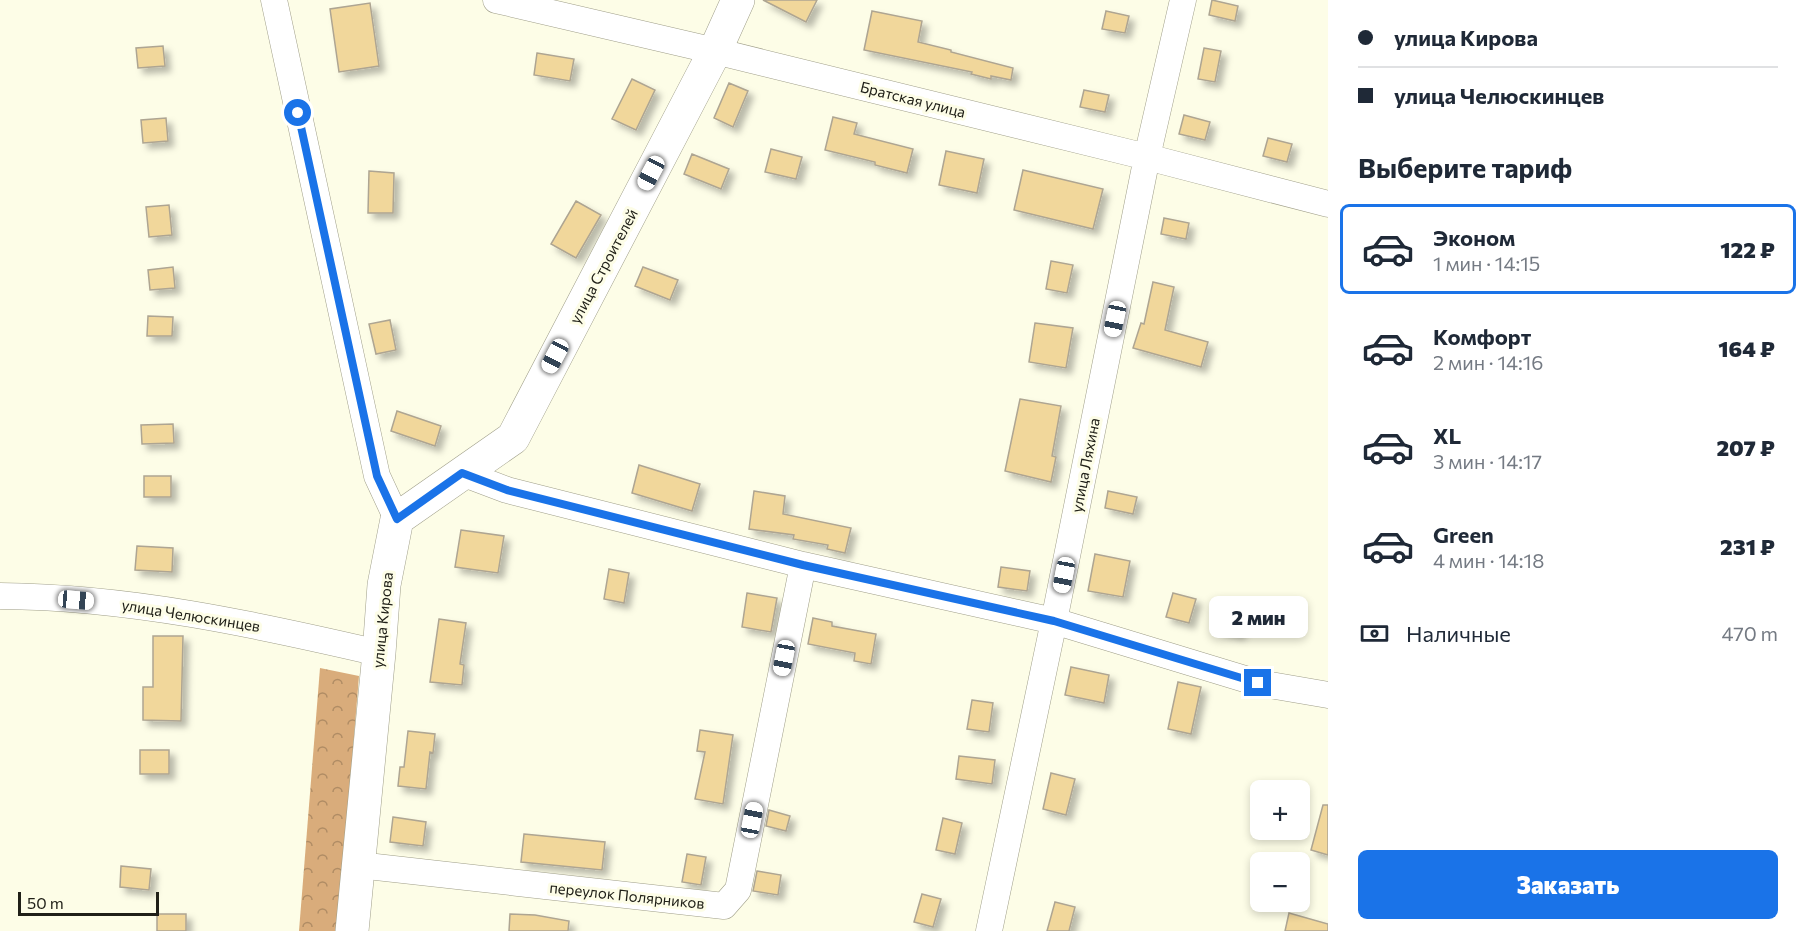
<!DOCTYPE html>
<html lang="ru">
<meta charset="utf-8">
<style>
:root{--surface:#fff;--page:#f6f6f7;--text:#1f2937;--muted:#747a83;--line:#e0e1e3;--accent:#1a73e8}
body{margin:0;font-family:Commissioner,sans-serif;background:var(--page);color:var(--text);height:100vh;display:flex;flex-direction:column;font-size:22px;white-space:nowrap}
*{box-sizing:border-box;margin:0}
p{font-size:20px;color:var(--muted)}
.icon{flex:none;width:33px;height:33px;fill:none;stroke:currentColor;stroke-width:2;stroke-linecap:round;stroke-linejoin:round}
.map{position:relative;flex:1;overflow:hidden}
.drawer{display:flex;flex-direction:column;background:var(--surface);width:480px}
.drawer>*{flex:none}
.hud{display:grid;align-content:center;height:132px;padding:0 30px;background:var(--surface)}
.tools{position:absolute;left:1250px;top:780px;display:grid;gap:12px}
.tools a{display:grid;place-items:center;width:60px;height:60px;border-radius:9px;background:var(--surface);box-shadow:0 3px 9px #0003;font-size:30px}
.scale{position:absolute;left:18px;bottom:15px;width:141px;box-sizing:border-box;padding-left:6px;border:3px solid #202018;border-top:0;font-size:16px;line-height:21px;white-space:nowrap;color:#202018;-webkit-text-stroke:4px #fdfde7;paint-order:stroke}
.end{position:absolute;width:27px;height:27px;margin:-14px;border:8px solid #1a73e8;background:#fff;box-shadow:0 0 0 3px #fff}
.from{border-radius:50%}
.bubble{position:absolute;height:42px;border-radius:9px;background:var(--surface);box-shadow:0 3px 9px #0003;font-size:20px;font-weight:800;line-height:42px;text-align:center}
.car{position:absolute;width:18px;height:36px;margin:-18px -9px;border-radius:8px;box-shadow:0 0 4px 2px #0007;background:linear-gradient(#fff 24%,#345 0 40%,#fff 0 76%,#345 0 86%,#fff 0)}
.hud b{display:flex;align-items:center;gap:21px;height:57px;font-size:22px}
.hud b+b{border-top:2px solid var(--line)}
.hud i{width:15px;height:15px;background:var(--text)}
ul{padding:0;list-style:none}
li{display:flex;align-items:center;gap:18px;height:90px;margin:0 12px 9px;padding:0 18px;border:3px solid transparent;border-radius:9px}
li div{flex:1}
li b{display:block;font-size:22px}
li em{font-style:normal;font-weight:800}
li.active{border-color:var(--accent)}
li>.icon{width:54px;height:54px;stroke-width:1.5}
h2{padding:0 30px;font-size:27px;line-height:72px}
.pay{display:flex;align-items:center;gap:15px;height:66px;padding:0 30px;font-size:22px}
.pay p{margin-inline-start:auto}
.action{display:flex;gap:12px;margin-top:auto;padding:12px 30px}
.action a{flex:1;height:69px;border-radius:9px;background:var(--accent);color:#fff;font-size:24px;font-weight:800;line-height:69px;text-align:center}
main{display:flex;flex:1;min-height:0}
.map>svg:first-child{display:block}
.forest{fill:url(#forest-crowns)}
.building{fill:#f1d79b;stroke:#aea592;stroke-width:1.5;filter:url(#shadow)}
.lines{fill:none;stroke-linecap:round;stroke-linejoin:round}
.minor-casing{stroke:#9f9e89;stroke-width:27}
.major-casing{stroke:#9f9e89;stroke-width:34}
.minor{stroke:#fff;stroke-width:26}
.major{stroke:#fff;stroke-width:33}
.route{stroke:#1a73e8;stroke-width:8}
.labels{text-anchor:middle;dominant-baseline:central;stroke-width:6;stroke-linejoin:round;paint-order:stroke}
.street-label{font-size:15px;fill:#202018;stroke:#fdfde7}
</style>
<main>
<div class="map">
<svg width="1328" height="931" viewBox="0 0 1328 931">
<defs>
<pattern id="forest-crowns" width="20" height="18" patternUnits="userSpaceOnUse" patternTransform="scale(1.5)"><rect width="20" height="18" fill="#d9ac7b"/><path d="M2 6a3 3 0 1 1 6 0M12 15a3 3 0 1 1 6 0" fill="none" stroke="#b08c64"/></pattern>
<filter id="shadow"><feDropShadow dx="5.5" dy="5.5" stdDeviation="3" flood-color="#0004"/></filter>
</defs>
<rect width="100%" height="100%" fill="#fdfde7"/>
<path class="forest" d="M320,668L359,676L338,931H299Z"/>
<path class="building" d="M763,0H817L806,22Z
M1212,0L1238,6L1235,21L1209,15Z
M370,3L379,66L339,72L330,9Z
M872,11L922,21L918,42L951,50V52L1013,68L1011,80L991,76V79L971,74L972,72L864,50Z
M1106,11L1129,16L1125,33L1102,29Z
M163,46L165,66L138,68L136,48Z
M1204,48L1221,51L1215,82L1198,79Z
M537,53L574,59L570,81L534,75Z
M632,79L655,90L636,130L612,119Z
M729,83L748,91L733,127L714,118Z
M1084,90L1109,95L1105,112L1080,107Z
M1184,115L1210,122L1205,140L1179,134Z
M833,117L857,123L854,134L913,149L907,173L875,165V162L825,150Z
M166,118L168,141L143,143L141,120Z
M1268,138L1292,144L1287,162L1263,156Z
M771,149L802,157L796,179L765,172Z
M946,151L984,159L977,193L939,185Z
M692,154L729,169L721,189L684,174Z
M1023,170L1103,189L1093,229L1014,210Z
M369,171L394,173L393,213H368Z
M576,201L601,215L576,258L551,244Z
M169,205L172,235L149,237L146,207Z
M1164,218L1189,223L1186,239L1161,234Z
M1051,261L1073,265L1067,293L1046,289Z
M173,267L175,288L150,290L148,270Z
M643,267L678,280L670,300L635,286Z
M1153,282L1174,287L1165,330L1208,342L1201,367L1133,348L1141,323L1144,324Z
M148,316L173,317L172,336H147Z
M390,320L396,350L376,354L369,324Z
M1035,323L1073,328L1066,368L1029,362Z
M1020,399L1061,406L1052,456L1056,457L1051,482L1005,471Z
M397,411L441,426L435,446L391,431Z
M173,424L174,443L142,444L141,425Z
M639,465L700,484L692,511L632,493Z
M144,476H171V497H144Z
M754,491L785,496L783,514L851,528L845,553L827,549L828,545L793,539L794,535L749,529Z
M1108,491L1137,497L1133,514L1105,508Z
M461,530L504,536L498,573L455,567Z
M137,546L173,548L172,572L135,570Z
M1095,554L1130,561L1123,597L1088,591Z
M1001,567L1030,571L1027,591L998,587Z
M609,569L629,573L624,603L604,599Z
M747,593L777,598L771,632L742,627Z
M1173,593L1196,599L1189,623L1166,617Z
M1225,599L1245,603L1239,634L1219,630Z
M813,618L832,622V626L876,634L871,664L854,661L855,653L808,644Z
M439,619L466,623L460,664L464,665L462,685L430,682Z
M153,636H183L181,721L143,720V687H153Z
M1071,667L1109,675L1104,703L1065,695Z
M1178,682L1201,687L1191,734L1168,729Z
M972,700L993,703L989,732L967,729Z
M700,730L733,735L723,804L695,799L705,752L697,751Z
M408,731L435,734L433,753L430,752L426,789L398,786L400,767H404Z
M140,750H169V774H140Z
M959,756L995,760L992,784L956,779Z
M1051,773L1075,779L1066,815L1043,809Z
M1323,805H1328V855L1311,850Z
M769,810L790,816L786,831L766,826Z
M393,817L426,822L423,846L390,842Z
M943,818L962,823L955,854L936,850Z
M524,834L605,842L602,870L521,862Z
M687,854L706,857L701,885L682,882Z
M121,866L151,869L149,890L120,887Z
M757,871L781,875L778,895L753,891Z
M922,894L941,899L933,927L914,922Z
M1055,902L1075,907L1069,931H1047Z
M1289,913L1328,924V931H1285Z
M157,914H186V931H157Z
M510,914L535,915L569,921L568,931H509Z"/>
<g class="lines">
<g class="minor-casing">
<path id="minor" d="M274,0L377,476L397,519
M496,0L715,51L1147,157L1328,204
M462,473L507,490L803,565L1054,621L1258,683L1328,695
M0,596C129,597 254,624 379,653
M358,865L724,906L738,890L803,565
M989,931L1054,621L1147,157L1183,0"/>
</g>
<g class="major-casing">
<path id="major" d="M352,931L379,653L384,585L397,519L513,438L715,51L738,0"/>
</g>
<use href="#minor" class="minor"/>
<use href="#major" class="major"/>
</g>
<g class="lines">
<path class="route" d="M298,113L377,476L397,519L462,473L507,490L803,565L1054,621L1258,683"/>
</g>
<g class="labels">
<g class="street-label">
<text transform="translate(913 99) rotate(14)">Братская улица</text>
<text transform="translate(603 266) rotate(-62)">улица Строителей</text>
<text transform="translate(1085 465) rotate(-79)">улица Ляхина</text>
<text transform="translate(191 615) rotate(9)">улица Челюскинцев</text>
<text transform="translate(382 620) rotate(-84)">улица Кирова</text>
<text transform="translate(627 895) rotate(6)">переулок Полярников</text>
</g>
</g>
</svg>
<div class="tools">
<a>+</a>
<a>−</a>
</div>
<div class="scale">50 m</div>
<i class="end from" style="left:298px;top:113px"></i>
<i class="end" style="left:1258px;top:683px"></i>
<div class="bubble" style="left:1209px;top:596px;width:99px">2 мин</div>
<i class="car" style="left:651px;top:173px;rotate:208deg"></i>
<i class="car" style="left:1115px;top:319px;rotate:192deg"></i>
<i class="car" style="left:555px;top:356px;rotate:208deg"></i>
<i class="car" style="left:1064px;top:575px;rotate:191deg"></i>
<i class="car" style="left:76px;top:600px;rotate:95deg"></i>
<i class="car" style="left:784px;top:658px;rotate:191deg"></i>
<i class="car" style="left:752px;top:820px;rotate:11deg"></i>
</div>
<section class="drawer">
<div class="hud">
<b><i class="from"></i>улица Кирова</b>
<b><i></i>улица Челюскинцев</b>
</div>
<h2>Выберите тариф</h2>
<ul>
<li class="active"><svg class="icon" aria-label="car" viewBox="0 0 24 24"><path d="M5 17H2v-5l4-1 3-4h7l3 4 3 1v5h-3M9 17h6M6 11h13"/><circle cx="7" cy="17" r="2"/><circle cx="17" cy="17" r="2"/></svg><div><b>Эконом</b><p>1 мин · 14:15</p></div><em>122 ₽</em></li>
<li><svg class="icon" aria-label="car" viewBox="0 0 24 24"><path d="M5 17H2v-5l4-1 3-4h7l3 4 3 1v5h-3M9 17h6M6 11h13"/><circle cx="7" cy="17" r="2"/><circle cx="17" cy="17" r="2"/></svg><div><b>Комфорт</b><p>2 мин · 14:16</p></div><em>164 ₽</em></li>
<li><svg class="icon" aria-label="car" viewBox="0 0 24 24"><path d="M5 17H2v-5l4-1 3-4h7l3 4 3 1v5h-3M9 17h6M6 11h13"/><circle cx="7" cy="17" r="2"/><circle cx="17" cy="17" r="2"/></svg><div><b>XL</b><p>3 мин · 14:17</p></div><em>207 ₽</em></li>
<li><svg class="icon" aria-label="car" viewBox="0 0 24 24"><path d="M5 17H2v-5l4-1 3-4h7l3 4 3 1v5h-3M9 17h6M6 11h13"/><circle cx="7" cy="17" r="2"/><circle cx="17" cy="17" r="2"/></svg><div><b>Green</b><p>4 мин · 14:18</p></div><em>231 ₽</em></li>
</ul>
<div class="pay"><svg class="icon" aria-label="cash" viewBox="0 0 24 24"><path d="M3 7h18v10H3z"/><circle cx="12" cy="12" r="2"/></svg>Наличные<p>470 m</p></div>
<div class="action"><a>Заказать</a></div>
</section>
</main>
